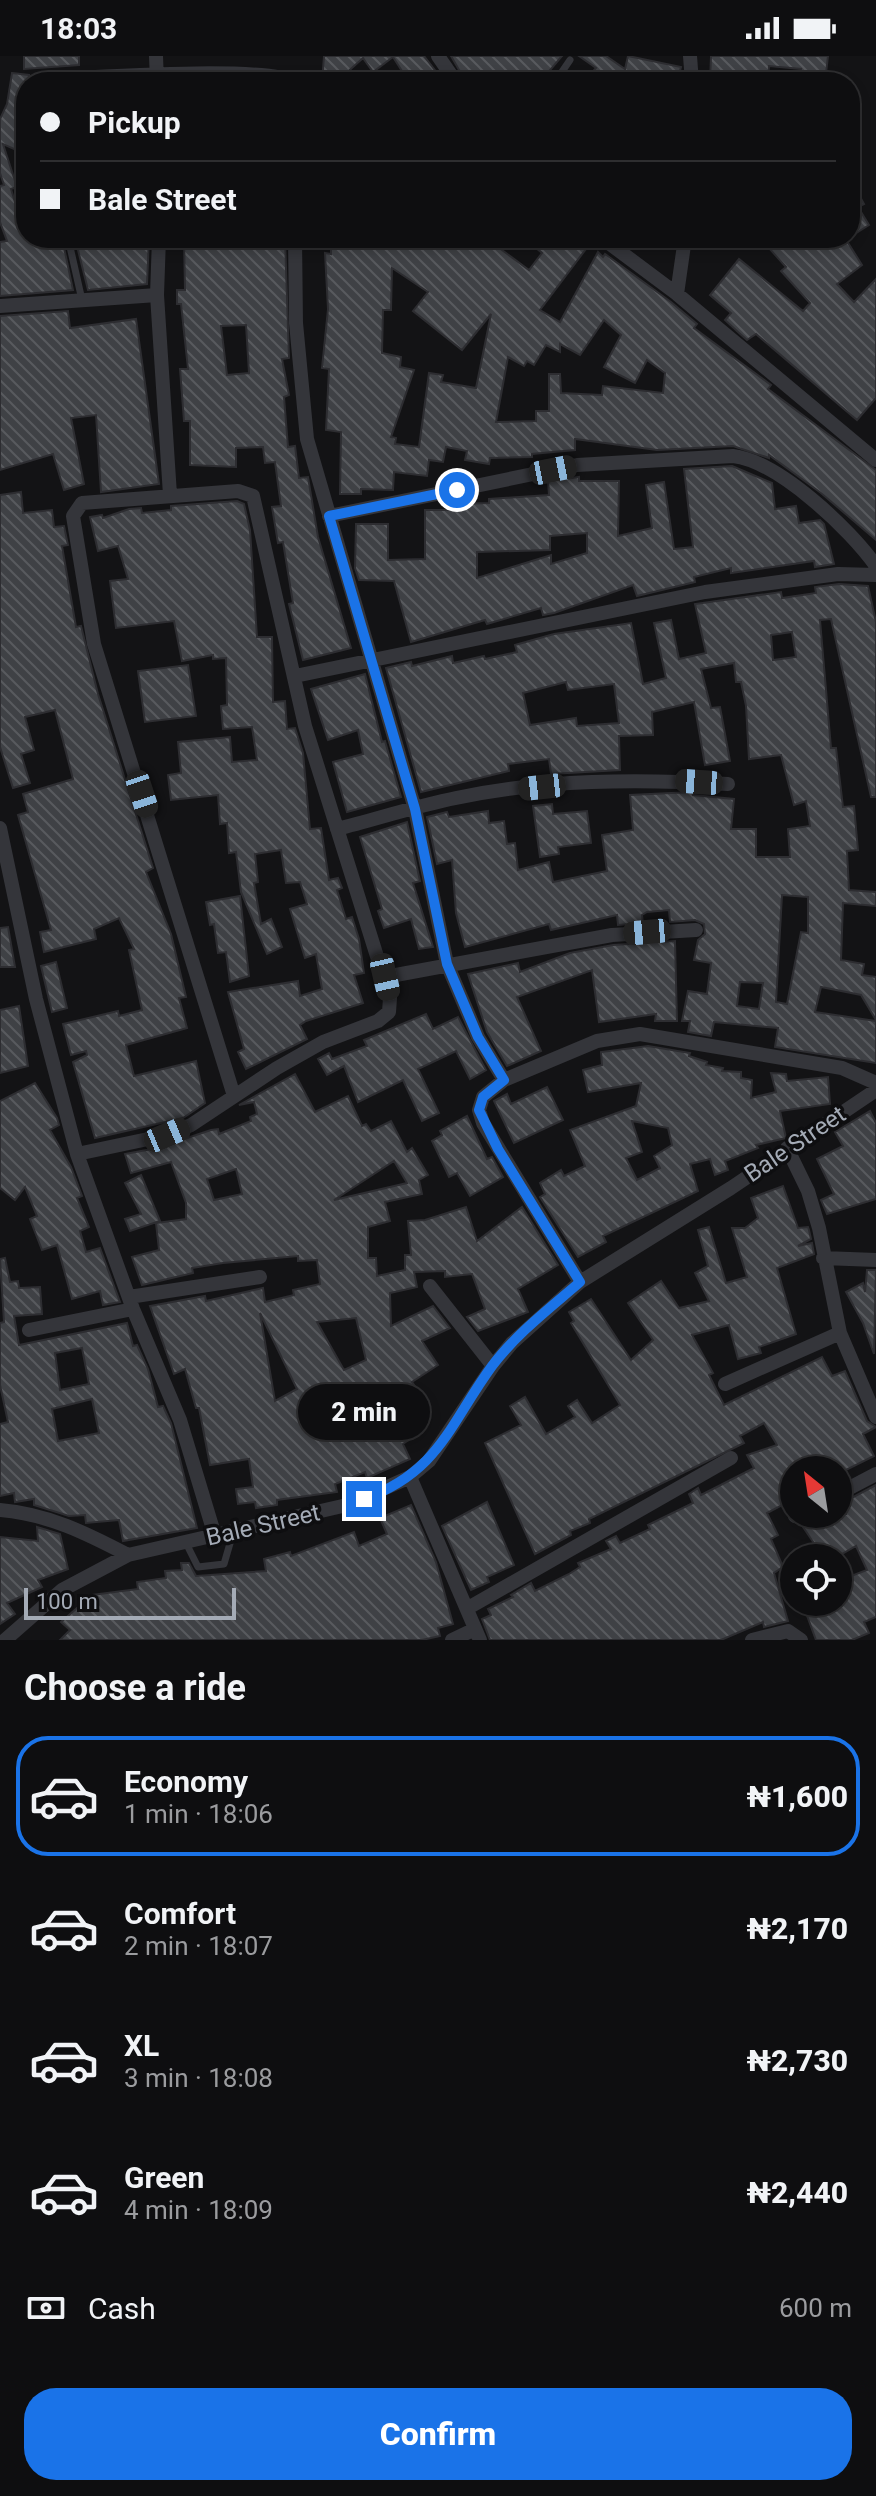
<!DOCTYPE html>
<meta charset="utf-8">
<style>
:root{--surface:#0e0e10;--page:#1c1c1e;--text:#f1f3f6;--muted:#9b9c9f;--line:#2e2e30;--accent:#1a73e8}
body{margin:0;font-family:Roboto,sans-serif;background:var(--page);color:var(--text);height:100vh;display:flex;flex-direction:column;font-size:30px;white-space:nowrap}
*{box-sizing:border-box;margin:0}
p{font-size:26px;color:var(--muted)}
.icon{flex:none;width:44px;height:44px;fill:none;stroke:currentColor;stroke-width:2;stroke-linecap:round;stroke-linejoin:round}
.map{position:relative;height:1584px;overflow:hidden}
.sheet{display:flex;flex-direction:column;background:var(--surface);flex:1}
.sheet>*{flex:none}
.guide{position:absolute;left:16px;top:16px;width:844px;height:176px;border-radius:32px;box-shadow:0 4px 12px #0003,0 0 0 2px var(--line);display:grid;align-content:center;height:176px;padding:0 24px;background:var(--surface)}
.needle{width:52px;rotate:330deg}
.controls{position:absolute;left:780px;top:1400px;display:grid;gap:16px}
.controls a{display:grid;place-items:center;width:72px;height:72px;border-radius:50%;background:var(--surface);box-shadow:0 4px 12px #0003,0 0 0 2px var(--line);font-size:40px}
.scale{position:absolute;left:24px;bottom:20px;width:212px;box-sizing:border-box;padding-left:8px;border:4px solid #a4abb6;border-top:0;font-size:22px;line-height:28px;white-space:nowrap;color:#a4abb6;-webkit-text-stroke:6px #0e0e10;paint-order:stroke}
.end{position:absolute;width:36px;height:36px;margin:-18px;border:10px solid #1a73e8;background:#fff;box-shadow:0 0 0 4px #fff}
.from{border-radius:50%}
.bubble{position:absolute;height:56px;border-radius:28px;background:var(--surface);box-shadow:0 4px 12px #0003,0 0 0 2px var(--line);font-size:26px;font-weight:800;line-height:56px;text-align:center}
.car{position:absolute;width:24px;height:48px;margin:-24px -12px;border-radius:10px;box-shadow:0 0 6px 2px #0007;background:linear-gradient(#222 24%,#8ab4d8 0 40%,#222 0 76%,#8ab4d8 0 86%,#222 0)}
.guide b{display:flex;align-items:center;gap:28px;height:76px;font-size:30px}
.guide b+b{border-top:2px solid var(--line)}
.guide i{width:20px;height:20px;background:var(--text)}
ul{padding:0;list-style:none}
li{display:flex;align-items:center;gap:24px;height:120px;margin:0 16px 12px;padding:0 8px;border:4px solid transparent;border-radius:32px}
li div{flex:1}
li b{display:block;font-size:30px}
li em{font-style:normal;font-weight:800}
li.selected{border-color:var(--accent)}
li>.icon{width:72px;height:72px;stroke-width:1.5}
h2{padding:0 24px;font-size:36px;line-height:96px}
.pay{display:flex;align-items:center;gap:20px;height:88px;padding:0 24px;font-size:30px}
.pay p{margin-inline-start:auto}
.primary-button{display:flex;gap:16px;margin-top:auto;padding:16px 24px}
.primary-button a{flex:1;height:92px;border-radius:32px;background:var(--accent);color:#fff;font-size:32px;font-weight:800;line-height:92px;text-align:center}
.status{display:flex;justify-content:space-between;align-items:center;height:56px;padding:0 40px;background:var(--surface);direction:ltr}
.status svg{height:22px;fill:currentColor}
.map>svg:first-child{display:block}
.building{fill:url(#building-back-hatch);stroke:#2d2d31;stroke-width:2;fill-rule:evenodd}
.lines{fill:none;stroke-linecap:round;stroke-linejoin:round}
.service{stroke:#34353a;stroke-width:7}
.minor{stroke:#34353a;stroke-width:14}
.route{stroke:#1a73e8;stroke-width:10}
.labels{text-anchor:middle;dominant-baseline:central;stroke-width:7;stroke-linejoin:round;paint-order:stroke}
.street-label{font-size:24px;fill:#a4abb6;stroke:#0e0e10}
</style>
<div class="status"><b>18:03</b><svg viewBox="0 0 49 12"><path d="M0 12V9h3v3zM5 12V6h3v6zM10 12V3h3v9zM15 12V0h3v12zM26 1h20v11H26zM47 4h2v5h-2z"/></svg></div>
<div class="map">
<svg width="876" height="1584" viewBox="0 0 876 1584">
<defs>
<pattern id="building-back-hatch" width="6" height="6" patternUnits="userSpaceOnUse" patternTransform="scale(2)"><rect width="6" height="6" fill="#3f4145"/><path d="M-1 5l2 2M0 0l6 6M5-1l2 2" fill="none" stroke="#585a5e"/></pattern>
</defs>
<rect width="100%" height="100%" fill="#131315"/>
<path class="building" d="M24,0H79V9L24,13Z
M324,0H424L444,26H409L393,1L373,16L363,2L343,20L342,26H322Z
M451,0H562L540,26H466Z
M579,0H606L625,13L628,0L681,11L677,26H584L596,12Z
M711,0H828L825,26H800L801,13L769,10L768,26H710Z
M12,17L29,19L26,91L23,97L3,88L17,131L11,133L26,182H62L73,234L0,240V186L7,185L0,166V130L4,129L0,117V63L7,48Z
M850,122L864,148L858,151L869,169L850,181Z
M75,182H149L147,228L88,234Z
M184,182H285L289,302L282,303L289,339L284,341L288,391L295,390L299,422L308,421L318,481L351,592L303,604L289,548L293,547L283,486L278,487L272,451L281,450L275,406L265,407L263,391L236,392V411L190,409V365H184L180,313H188L181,248H177V234H185ZM246,269L249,317L227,319L221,270Z
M331,182H505L498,191L529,214L542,197L524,182H580L589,189L540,254L560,266L598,196L603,201L605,198L671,246L697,268L694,272L771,329L768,333L876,414V484L821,437L769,399V402L733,390L657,394L575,383V394L532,398V401L490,402L489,408L465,404L467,395L446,391L443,406L429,404L427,420L394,416L393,434L361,433V438H340L341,376L326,374L329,313L322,312L328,253L325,197L331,198ZM392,212L428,236L413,255L462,294L491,258L476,332L441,326L443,319L429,317L419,391L395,388L396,382L391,381L414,314L400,311L401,301L382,297L383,254H391ZM604,264L621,279L604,311L635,327L647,304L665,317L663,337L603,330L602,339L561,337L560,318H549V355H536V365L496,366L508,301L524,310L527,305L534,309L546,289L560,296V288L580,299Z
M760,182H845L862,209L837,228L854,246L876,223V342L857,364L756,278L747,284L738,276L725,264L731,257L710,239L739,203L803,255L810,247L781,215L786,211Z
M68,255L70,272L136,263L159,428L101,436L96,359L71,362L84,428L64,434L53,398L0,414V260Z
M732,410L772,427L775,453L796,450L799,467L820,464L824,468L834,508L815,511L814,505L731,517V512L694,521L695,526L637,540L633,529L554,557L543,559L541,552L487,568L485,564L411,586L394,525L359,524L355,512L356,468H388V504L425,503V454H457V448L489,447V443L549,439L548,425L579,421V425H619L618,480L652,472L646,429L664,426L674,493L693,491L684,413ZM587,477V497L551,508V499L477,522V496L550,494V480Z
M21,436L23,457L52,454L54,471L64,470L68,489L62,490L76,571L81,570L98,638L153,812L146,816L171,878L186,941L179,942L187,972L126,989L134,1020L196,1005L205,1047L183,1062L95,1082L73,1006L87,999L86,995L71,999L63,968L118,955L119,960L142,954L129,894L134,893L119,862L94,873L96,883L44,896L40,876L51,874L18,759L28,756L23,738L73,723L55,654L25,661L34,694L21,698L30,727L13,732L0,691V439Z
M237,445L244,448L250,474L257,581H272L273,646L285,645L287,673L295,672L303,697L310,773L321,772L329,824L338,822L342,832L337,834L346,863L352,861L359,883L364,917L354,919L363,947L306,965L300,969L307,983L246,1013L238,996L244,993L228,936L298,925L300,940L322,933L316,898L305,902L290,853L307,848L300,826L286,827L281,794L255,798L258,826L254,827L261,868L271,863L282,891L267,898L241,836L236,796L229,797L227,767L220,768L218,739L171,744L168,719L181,717L178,686L230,681L232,706L257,704L252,671L223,673L221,650L227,649L226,602L213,603V599L182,605L174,565L116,572L110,525L128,523L118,490L98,495L90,461L102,459L103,462L129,453L141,452L142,457L171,454V450Z
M839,528L868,530L876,566V741H871L831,563L820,564L831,692H836L843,751L854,750L858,794L847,795L849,834L876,836V850L843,847L841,904L864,908L862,919L876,921V964L861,939L821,931L815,956L876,965V1007L775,991L778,972L714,966L711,980L688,976L690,965H682L688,935L707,938L711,907L694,904L698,884L705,878L704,868L695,864L670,866L669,854L647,856L642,859L643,867L618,869L617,859L551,874L549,868L465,891L456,857L452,804L437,808L427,761L447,756L449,761L488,755L489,767L504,765L507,788L515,787L518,814L549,806L553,826L607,815L602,779L633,774L630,739L692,736L693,739L734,743L731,773H756V801H790L788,773L810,770L806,745L794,749L781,699L749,703L746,650L741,626H736L734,607L701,613L711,652L720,651L730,705L705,709L694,646L652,656L653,679L619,680L620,714L551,718L549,703L508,708L509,715L421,736L386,612L411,606L412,610L452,600L453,607L484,600L485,603L517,596L515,589L554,578L631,567L643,628L666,622L654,567L671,564L679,603L706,597L695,548L781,536L782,542L816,537L815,531ZM792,576L796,601L773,604L771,579ZM566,626L568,634L614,628L619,667L577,670L576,662L530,669L523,637ZM782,839L808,841V877L801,876L787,948L776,946ZM740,926L763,927L759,953L737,950Z
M188,609L196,660L145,666L138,615Z
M365,618L382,686L385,685L401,741L347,756L333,706L363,698L358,674L328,684L311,633Z
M552,748L553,758L587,755L591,787L558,791L559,798L540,801L533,750Z
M407,766L420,825L413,827L433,891L419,893L411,863L384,872L378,855L382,853L360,781Z
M240,840L249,920L230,926L226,896L218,897L214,868L210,869L206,846Z
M8,871L15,911H0V872Z
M675,885L677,965H655L656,958L599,966L592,914L517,941L541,995L507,1010L487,976L468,918L518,907L520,916L570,897L613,889Z
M56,906L67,952L52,956L41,910Z
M19,950L28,1010L0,1017V954Z
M426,958L433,973L458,961L486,1014L470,1023L456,995L418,1013L439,1057L422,1065L403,1024L358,1046L344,1010L327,1019L318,1003L329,997L332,1003L367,990L364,984Z
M648,990L690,997L689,1000L707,1006L706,1009L723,1012L722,1015L741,1016V1022L752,1024L751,1042L776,1036L771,1017L786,1018L787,1025L828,1021L830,1048L780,1055L786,1082L756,1089L758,1092L725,1105L728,1114L715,1119L710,1103L690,1108L698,1135L603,1180L606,1186L578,1201L540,1141L545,1138L540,1127L561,1114L564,1120L585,1110L570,1074L636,1050L641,1027L588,1036L583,1014L602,1009L601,996ZM632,1065L668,1072L672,1089L654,1100L660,1112L637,1124L626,1102L642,1096Z
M295,1018L315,1056L348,1040L362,1070L366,1068L371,1075L391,1065L407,1096L412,1092L428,1119L419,1124L422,1138L385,1146L390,1165L368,1171V1202H376L377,1220L405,1214V1199H411L408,1165L425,1164L466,1151L477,1185L522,1151L558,1209L518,1233L528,1256L478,1275L467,1261L485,1253L472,1218L445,1221V1215L414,1216L417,1231L390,1237L391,1270L433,1250L450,1272L422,1285L438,1309L412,1326L429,1350L416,1360L425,1372L403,1388L410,1403L367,1422L365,1416L335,1428L337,1436L277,1444V1449L256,1452L255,1446L238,1448L236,1433L253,1431L249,1403L210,1409L199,1352H196L185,1313L174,1318L150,1250L205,1240L206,1245L263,1232L265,1246L294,1239L293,1234L320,1228L317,1204L298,1205V1200L223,1207L192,1212L193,1217L142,1229L132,1201L159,1194L156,1167L186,1163V1147L171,1106L131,1117L125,1098L157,1092L211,1074L218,1073L219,1078L251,1065L250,1061L257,1058L254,1046L239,1049ZM394,1105L407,1127L334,1144ZM236,1113L242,1138L214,1144L207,1123ZM260,1257L297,1333L275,1345ZM356,1262L366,1304L344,1314L317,1266Z
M35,1027L57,1062L59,1069L50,1074L71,1111L82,1140L77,1142L89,1171L80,1175L86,1196L100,1192L120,1246L103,1249L100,1235L72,1243L57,1189L42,1194L30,1163L37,1160L25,1131L15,1144L0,1132V1045Z
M547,1031L563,1064L514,1087L494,1045L507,1038L511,1048Z
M870,1055L876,1067V1143L827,1158L821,1144L834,1138L817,1103L843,1090L835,1076Z
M467,1060L487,1103L492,1101L503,1121L470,1140L457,1117L449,1121L432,1085L442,1079L440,1075Z
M141,1119L160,1165L130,1175L125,1163L141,1158L125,1127Z
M783,1130L798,1172L808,1171L809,1174L811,1183L798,1190L812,1187L814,1198L777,1212L796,1278L759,1291L761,1297L738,1303L729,1269L692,1279L713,1317L709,1319L724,1349L822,1301L832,1320L845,1315L867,1365L876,1371L863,1378L874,1400L838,1418V1414H794V1443L767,1457L778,1479L771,1483L783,1511L774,1517L788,1565L764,1571L763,1566L721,1584H490L482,1563L491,1559L488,1553L513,1541L511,1539L531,1527L535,1535L569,1518L580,1511L578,1507L611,1493L606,1485L616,1480L620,1487L650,1473L648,1469L693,1447L689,1438L698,1432L701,1439L754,1412L747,1399L777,1389L764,1367L740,1380L744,1387L589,1463L590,1467L570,1475L571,1479L535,1498L485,1387L521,1369L510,1350L525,1341L546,1378L575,1361L568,1350L577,1344L592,1367L620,1349L571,1267L574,1265L569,1256L591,1243L631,1304L653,1284L628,1247L661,1225L679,1252L709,1245L695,1217L708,1210L698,1174L709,1171L726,1227L747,1221L732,1172H745L758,1162L751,1142Z
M5,1202L10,1226L18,1225L19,1232L40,1231L42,1258L14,1260L19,1289L127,1267L133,1290L137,1289L148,1313L158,1351L163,1350L171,1367L197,1472L123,1485L119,1464L86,1467L85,1459L69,1460L34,1449V1443L15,1446L14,1437L0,1440V1368L8,1366L0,1329V1267L4,1266L0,1203ZM82,1292L89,1328L60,1334L55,1297ZM92,1343L99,1377L58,1385L52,1353Z
M867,1214H876L874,1298L863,1267L846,1236L863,1227L865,1236Z
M876,1429V1561L864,1566L869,1577L852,1584H816L802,1546H838V1525L867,1514L856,1490L835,1502H824L801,1468L809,1458H846L842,1447Z
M487,1446L514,1509L487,1521L489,1526L471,1534L442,1470Z
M411,1449L436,1506L453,1568L438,1572L440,1580L422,1584H60L70,1574L61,1566L92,1539L138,1533L137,1526L166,1522L165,1515L182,1514L181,1507H189L196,1520L266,1515L264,1503L290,1496L291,1500L354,1476L359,1490L387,1478L380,1462Z
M37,1471L60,1478L68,1513L38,1524L42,1531L7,1547L15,1558L0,1568V1481L38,1485Z"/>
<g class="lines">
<path class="service" d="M555,26L570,4
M68,182L82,244
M186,1487L198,1511L224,1508L233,1477"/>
<path class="minor" d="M156,0L157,26
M438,0L456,26
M690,0L692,26
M38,24C84,22 264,9 296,26
M159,182L157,239L170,439
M295,182L296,267L307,383L415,753L447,908L478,981L504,1024
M602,182L677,238L876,404
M677,238L685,182
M0,250L157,239
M329,460L577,409L733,400C778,405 850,473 876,510
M295,620L705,536L838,518L876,519
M0,772L36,943L77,1098L133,1253L180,1364L215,1480
M337,773C377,763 416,750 456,742C545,723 638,723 728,728
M385,921L612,879L696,874
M787,1092L808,1135L819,1172L840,1277L876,1361
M77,1098L167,1079L191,1069L277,1012L323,986L378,965L389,956L390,942L305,670L253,440L238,435L82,447L73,460L94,588L234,1040
M823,1202L876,1204
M580,1226L483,1067L479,1054L483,1041L504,1024L597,985L640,978L842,1012L876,1027
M430,1230L493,1310
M129,1241L260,1221
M29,1274L133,1253
M725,1328L840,1277
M410,1421L480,1584
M838,1438L876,1418
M0,1454C48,1458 86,1477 128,1499
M795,1460L799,1458
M468,1552L731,1402
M5,1584L62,1534L128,1499L347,1449L410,1421L429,1405L493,1310L512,1287L580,1226L731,1132L876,1034
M452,1584L475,1573
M752,1584L788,1575L801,1584"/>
</g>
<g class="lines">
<path class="route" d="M364,1443C439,1416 449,1369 492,1310C516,1278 550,1252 580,1226L498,1093L479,1054L483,1041L504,1024L478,981L447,908L415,753L329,460L457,434"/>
</g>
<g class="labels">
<g class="street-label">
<text transform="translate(795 1088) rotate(-34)">Bale Street</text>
<text transform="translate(263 1469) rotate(-13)">Bale Street</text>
</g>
</g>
</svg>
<div class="controls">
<a><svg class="needle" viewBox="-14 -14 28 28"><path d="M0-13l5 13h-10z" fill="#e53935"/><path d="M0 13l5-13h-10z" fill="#9b9c9f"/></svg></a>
<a><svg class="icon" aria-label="locate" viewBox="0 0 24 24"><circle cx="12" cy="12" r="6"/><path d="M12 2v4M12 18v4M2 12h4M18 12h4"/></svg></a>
</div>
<div class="scale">100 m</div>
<i class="end from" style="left:457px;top:434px"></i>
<i class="end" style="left:364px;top:1443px"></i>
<div class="bubble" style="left:298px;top:1328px;width:132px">2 min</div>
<i class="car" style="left:553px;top:414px;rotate:79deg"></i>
<i class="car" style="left:699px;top:726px;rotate:274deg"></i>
<i class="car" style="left:542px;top:731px;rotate:264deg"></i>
<i class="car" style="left:142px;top:738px;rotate:162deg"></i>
<i class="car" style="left:647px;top:876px;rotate:265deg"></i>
<i class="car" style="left:385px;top:921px;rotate:167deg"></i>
<i class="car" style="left:167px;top:1079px;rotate:67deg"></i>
<div class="guide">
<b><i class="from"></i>Pickup</b>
<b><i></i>Bale Street</b>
</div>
</div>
<section class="sheet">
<h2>Choose a ride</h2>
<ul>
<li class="selected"><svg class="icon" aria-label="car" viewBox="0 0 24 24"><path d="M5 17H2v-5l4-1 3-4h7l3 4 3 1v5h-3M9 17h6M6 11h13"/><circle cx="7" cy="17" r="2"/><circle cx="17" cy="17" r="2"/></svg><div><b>Economy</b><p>1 min · 18:06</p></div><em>₦1,600</em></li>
<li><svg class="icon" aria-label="car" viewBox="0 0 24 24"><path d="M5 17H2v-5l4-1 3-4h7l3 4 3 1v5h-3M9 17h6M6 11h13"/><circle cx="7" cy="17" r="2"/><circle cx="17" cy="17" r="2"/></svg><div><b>Comfort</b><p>2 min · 18:07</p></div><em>₦2,170</em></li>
<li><svg class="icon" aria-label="car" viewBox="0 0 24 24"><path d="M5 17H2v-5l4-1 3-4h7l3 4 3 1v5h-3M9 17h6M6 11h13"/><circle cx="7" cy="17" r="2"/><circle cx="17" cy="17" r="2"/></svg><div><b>XL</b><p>3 min · 18:08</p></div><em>₦2,730</em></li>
<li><svg class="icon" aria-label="car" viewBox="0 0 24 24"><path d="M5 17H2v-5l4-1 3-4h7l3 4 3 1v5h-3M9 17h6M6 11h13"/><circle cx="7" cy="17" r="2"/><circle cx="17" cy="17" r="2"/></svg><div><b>Green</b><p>4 min · 18:09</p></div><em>₦2,440</em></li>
</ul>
<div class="pay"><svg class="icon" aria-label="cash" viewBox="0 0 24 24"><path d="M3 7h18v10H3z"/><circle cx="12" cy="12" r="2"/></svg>Cash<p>600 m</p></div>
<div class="primary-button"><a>Confirm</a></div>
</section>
